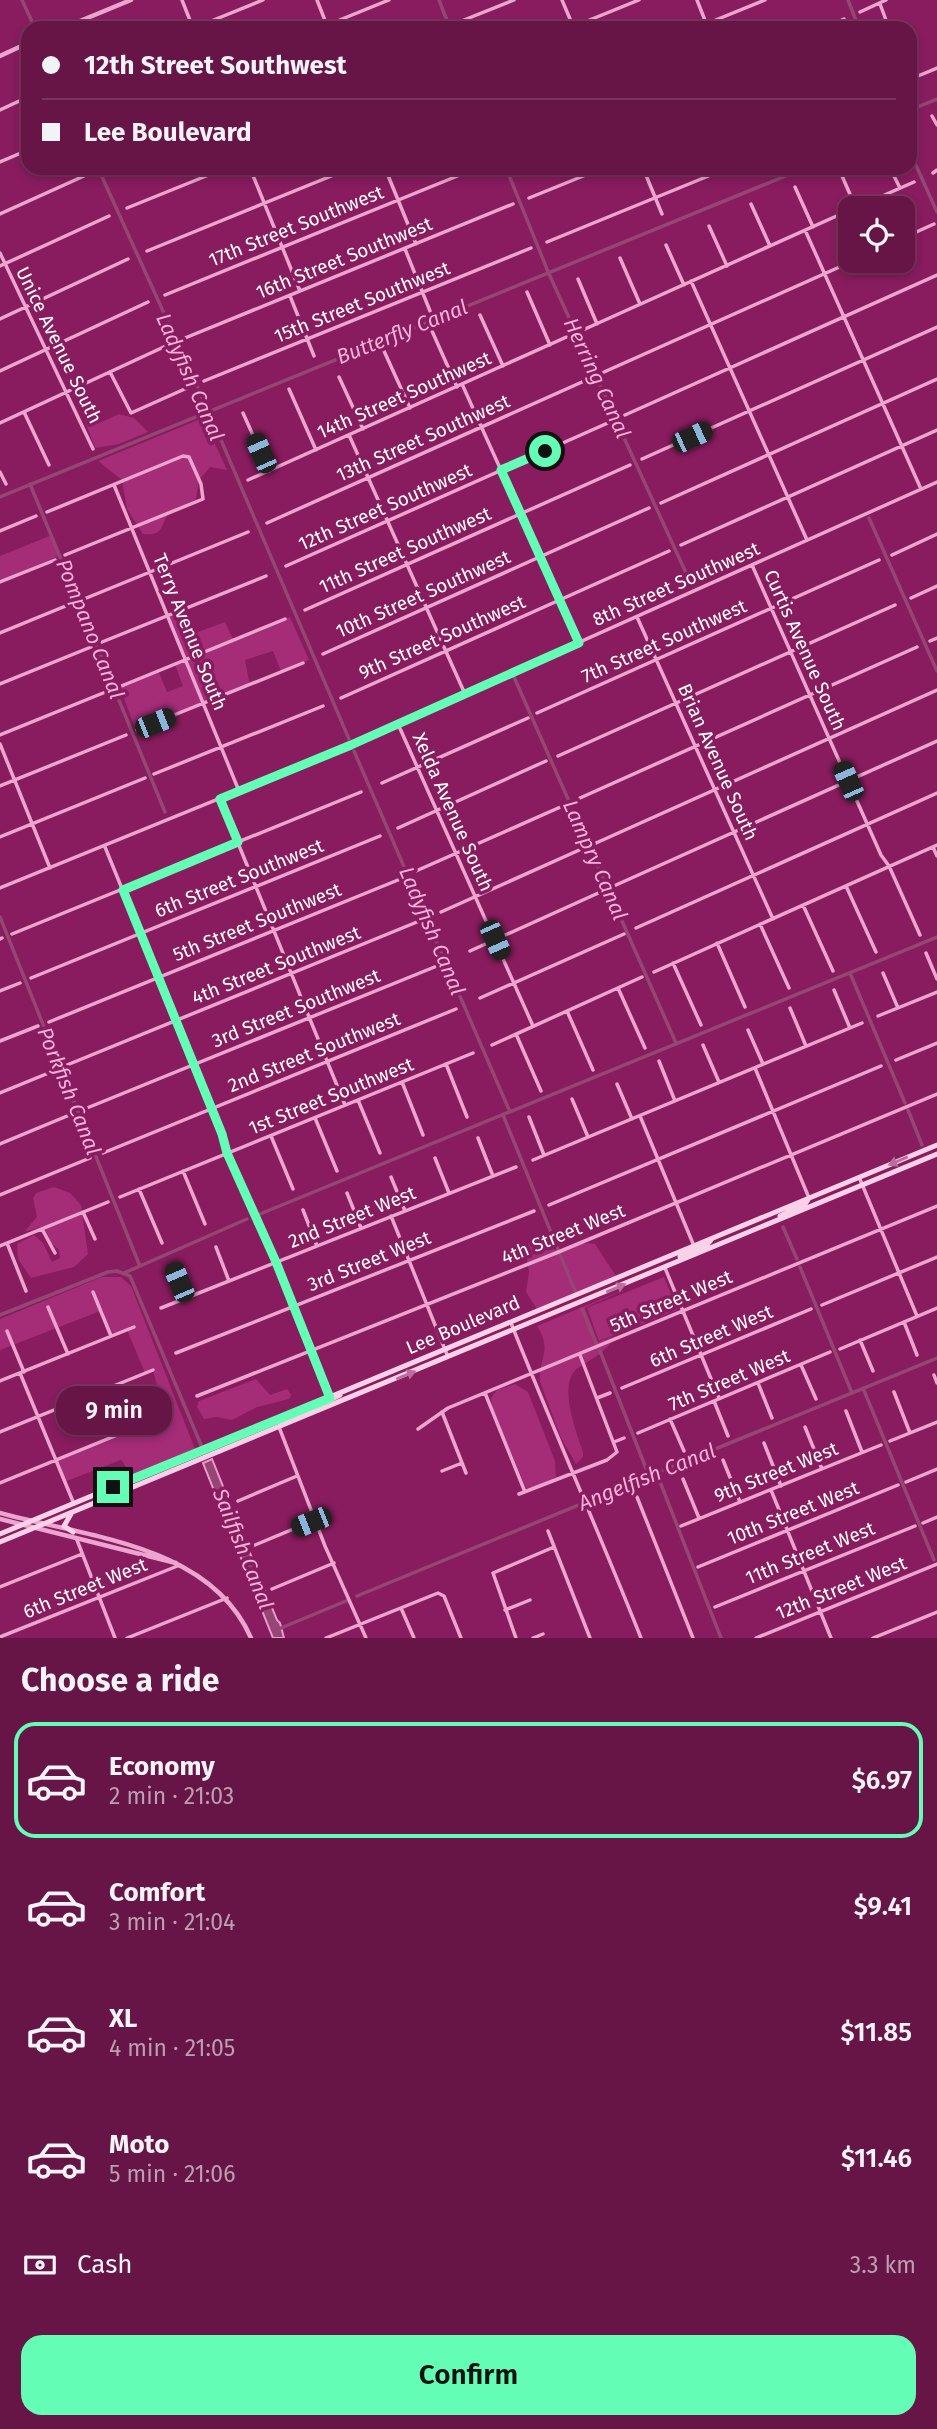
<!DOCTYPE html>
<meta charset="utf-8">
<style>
:root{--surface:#661546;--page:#6e2251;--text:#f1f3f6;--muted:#bc9fb3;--line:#79345f;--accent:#63fdb5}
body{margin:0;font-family:"Fira Sans",sans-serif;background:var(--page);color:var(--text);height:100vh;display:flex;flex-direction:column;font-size:26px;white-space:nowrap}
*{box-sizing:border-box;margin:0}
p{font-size:23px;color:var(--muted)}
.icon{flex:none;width:38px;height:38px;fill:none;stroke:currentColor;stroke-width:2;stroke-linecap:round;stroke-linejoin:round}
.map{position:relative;height:1638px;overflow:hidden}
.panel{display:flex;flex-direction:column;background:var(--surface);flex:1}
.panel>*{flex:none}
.hud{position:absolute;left:21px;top:21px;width:896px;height:154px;border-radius:21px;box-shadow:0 4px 10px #0003,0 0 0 2px var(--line);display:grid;align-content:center;height:154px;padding:0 21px;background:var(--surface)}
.buttons{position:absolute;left:838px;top:196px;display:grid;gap:14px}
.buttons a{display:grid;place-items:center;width:77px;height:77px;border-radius:14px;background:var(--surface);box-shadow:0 4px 10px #0003,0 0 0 2px var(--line);font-size:35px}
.end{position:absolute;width:32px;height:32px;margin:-16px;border:9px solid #63fdb5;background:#111;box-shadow:0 0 0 4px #111}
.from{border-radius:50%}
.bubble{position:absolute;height:49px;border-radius:21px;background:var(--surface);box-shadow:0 4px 10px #0003,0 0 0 2px var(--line);font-size:23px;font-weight:600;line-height:49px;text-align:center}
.car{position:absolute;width:21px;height:42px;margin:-21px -10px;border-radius:9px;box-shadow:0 0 5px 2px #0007;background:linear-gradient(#222 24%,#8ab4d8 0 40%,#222 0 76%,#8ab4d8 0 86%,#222 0)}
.hud b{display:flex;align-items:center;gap:24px;height:66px;font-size:26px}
.hud b+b{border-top:2px solid var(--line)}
.hud i{width:18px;height:18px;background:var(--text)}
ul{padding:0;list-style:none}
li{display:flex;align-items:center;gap:21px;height:116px;margin:0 14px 10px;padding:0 7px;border:4px solid transparent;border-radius:21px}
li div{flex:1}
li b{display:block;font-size:26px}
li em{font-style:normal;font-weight:600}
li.selected{border-color:var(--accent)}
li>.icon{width:63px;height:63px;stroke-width:1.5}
h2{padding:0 21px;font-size:32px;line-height:84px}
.pay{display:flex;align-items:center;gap:18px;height:77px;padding:0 21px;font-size:26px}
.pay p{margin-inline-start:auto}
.cta{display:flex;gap:14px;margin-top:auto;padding:14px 21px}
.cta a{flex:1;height:80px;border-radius:21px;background:var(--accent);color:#111;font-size:28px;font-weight:600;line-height:80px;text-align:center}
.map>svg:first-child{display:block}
.green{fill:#a52c77}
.water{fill:#944675;stroke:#ee98cf;stroke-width:2}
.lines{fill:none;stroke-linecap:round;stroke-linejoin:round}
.canal{stroke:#944675;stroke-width:3.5}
.minor{stroke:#eca5d1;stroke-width:3.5}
.tertiary{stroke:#eca5d1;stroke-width:4.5}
.secondary{stroke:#f9d1e9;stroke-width:5}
.oneway{fill:#bb6d9d}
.route{stroke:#63fdb5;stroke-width:9}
.labels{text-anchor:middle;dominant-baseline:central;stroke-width:7;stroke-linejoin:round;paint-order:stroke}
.street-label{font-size:19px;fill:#fff;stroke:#881c5e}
.water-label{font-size:21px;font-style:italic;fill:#f3b1db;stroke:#881c5e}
</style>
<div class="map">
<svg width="937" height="1638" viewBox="0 0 937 1638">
<rect width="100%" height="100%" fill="#881c5e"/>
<path class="green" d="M119,414L134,418L148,432L119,444L95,448L85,421L88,416L99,423Z
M203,418L227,470L210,467L199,480L196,499C189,504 179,506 171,512C159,521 167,537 143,534L127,509L122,480L98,461Z
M52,535L61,555L0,581V556Z
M180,611L190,635L225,622L233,639L290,617L309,660L281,671L273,651L245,660L250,686L135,728L119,685L158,670L167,692L183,686L175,665L186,660L167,615Z
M54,1187L70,1193L81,1205L88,1254L74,1267L31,1278L18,1259L17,1244L34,1235L43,1243L52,1262L60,1258L59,1250L49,1241L41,1227L24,1232L37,1217L33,1198L36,1193Z
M538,1239C564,1264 570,1239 595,1244L616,1276L537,1309L526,1292L529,1272L525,1247L531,1240Z
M102,1277H121L131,1286L195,1449L132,1475L121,1460L64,1482L56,1461L126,1432L110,1392L126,1387L133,1405L160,1397L153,1370L145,1373L127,1330L109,1335L103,1310L0,1350V1319Z
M664,1277L677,1310L599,1341L587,1308Z
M628,1288L585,1308L598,1342L616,1336C606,1352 593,1358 578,1368C557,1383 576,1431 583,1452V1457L576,1464L561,1438L540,1382C538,1358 553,1351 537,1326Z
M256,1379L270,1395L287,1389L291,1395L289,1399L257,1407L232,1420L217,1417L204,1419L197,1407L199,1401Z
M515,1384L528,1392L555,1461L556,1477L537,1487L526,1488L492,1407L491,1398L497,1390Z"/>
<path class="water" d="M212,1459L277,1620L280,1623L284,1638H273L203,1463Z"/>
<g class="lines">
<path class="canal" d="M22,0L35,28
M439,0L450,28
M848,0L859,28
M910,110L937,99
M910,152L937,212
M98,168L212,419L349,739
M506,168L549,274L692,586
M30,484L165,812
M0,497L805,168
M869,518L937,671
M514,677L676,1043
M354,751L510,1112
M0,917L139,1264
M850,973L905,1103
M908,1110L922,1145
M503,1115L575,1291
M260,1214L937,937
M783,1227L797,1259
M800,1267L852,1393
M124,1273L247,1219
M582,1309L596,1343
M0,1315L108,1272L117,1271L130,1276L201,1445
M600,1351L649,1476
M863,1388L934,1560
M657,1474L721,1638
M357,1596L937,1358
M281,1628L346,1601"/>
<path class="minor" d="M182,0L193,28
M317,0L328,28
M562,0L573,26
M697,0L708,28
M880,4L889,28
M860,12L886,0
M459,22L514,0
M194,28L263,0
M320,28L389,0
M570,28L639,0
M696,28L765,0
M822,28L844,19
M910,75L918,76L937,68
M0,110L28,97
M932,116L937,125
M0,162L28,150
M250,168L300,291
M385,168L416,244
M643,168L662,214
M890,168L900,188
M839,169L856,208
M933,173L937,170
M795,187L813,227
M529,198L603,168
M751,204L770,246
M127,208L226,168
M855,208L914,182
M0,214L84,176
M709,226L727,266
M805,230L921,489
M903,238L934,224
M547,242L728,168
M666,245L684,285
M405,249L430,311
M147,251L351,168
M0,253L93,449
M620,258L640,304
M0,266L109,216
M578,279L597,324
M691,281L807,540
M527,292L550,345
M165,295L477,168
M290,296L314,356
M480,315L503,366
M0,319L128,259
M585,329L850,210
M432,331L457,387
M185,338L513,204
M384,351L410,408
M0,371L148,302
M110,372L131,413L187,388
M604,372L853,261
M339,377L363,429
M204,381L531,248
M462,384L579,643
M289,389L316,450
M24,412L49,465
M243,413L269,471
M625,415L937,275
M0,423L168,345
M349,435L465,694
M642,459L937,327
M0,472L6,484
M248,480L571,335
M114,485L239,791
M661,503L937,379
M47,512L183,456L189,457L201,484L203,499L65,555
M267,523L591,378
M0,531L36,516
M681,545L937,430
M892,555L937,534
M752,565L881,855L889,866L920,935
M286,566L610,422
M0,582L55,560
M911,598L937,586
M84,599L248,532
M305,610L630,465
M637,617L773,919
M0,633L73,603
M930,641L937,638
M102,642L266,576
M323,654L649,508
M0,684L91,647
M119,687L285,619
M341,698L669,551
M537,713L879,560
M398,724L533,1026
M137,730L303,663
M0,735L108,691
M0,744L50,868
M558,756L895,605
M154,774L323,706
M382,783L528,718
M0,786L126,735
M580,798L917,647
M220,799L345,1105
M398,828L546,761
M0,837L145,778
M596,843L937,690
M105,847L222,1134L227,1153L276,1262L330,1398
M933,847L937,856
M416,871L565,805
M616,885L937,741
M846,886L876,952
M0,888L341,749L937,482
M803,905L833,971
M441,912L586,847
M760,924L789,988
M636,928L937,793
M12,934L361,792
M0,939L2,938
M717,943L745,1007
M470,951L605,890
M926,953L937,979
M673,963L701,1025
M654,972L937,845
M883,973L898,1008
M31,978L380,836
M618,988L645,1048
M834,990L850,1028
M0,991L20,983
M480,998L624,934
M790,1008L806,1046
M567,1011L593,1070
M878,1016L937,992
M49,1022L398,880
M748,1030L763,1064
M516,1034L541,1091
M0,1041L38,1026
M492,1045L642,977
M703,1045L719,1082
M896,1060L937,1043
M659,1061L675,1101
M446,1064L467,1117
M67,1065L417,922
M755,1068L809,1198
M402,1082L423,1135
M617,1084L632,1119
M0,1093L56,1070
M572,1099L588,1137
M358,1100L380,1153
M87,1108L437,966
M640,1116L694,1246
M529,1117L544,1155
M315,1118L337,1171
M271,1136L293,1189
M478,1138L493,1176
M0,1144L72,1114
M103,1153L456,1009
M435,1158L449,1193
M533,1160L862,1023
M183,1171L205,1224
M391,1177L405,1211
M859,1177L917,1316
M139,1189L162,1243
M347,1193L361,1228
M0,1195L90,1158
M120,1197L473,1053
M549,1205L881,1066
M303,1210L317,1246
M83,1212L95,1239
M391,1216L448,1357
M42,1229L55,1253
M7,1243L26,1291
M0,1246L108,1202
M216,1247L229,1281
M172,1266L186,1298
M665,1268L719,1398
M93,1292L111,1336
M822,1305L937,1257
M48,1307L68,1354
M161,1308L516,1167
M904,1322L917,1355
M511,1323C553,1429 599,1532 641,1638
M7,1331L24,1372
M860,1340L873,1371
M840,1349L937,1308
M176,1353L534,1211
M801,1365L816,1399
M20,1373L74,1504
M934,1375L937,1383
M0,1381L134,1327
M758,1383L772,1418
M622,1388L811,1309
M894,1392L910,1433
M485,1393L525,1492
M197,1396L556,1253L937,1094
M597,1398L610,1393
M714,1401L728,1436
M846,1411L862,1452
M442,1412L466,1473
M670,1419L684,1451
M279,1427L325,1546L366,1638
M805,1427L822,1469
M418,1429L448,1408L937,1206
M0,1432L153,1370
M638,1433L830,1352
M890,1441L937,1422
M614,1442L624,1438
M764,1443L781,1486
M723,1460L740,1502
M442,1471L462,1463
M683,1479L699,1518
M906,1482L937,1469
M0,1483L171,1413
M771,1490L831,1638
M519,1494L607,1460L617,1452L580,1355
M637,1497L693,1638
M238,1501L297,1476
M923,1523L937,1517
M681,1526L881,1445
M548,1531L590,1638
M77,1540L115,1638
M255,1545L315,1520
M698,1567L898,1485
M0,1587L82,1554
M272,1589L334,1563
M715,1607L915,1526
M401,1608L414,1638
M505,1610L530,1600
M0,1637L180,1565
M127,1638L227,1598
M326,1638L438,1593L444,1596L461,1638
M516,1638L493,1573L554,1547
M533,1638L543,1634
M756,1638L937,1564
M873,1638L937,1612"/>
<path class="tertiary" d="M63,28L131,0
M0,56L28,43
M0,1513C87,1537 211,1545 251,1638
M0,1519L176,1563"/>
<path class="secondary" d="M780,1216L805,1204L809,1198
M680,1257L706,1246L711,1240
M280,1424L340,1395
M71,1514L64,1526L73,1532
M0,1534L937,1145
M0,1542L937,1154"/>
</g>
<defs><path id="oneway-solid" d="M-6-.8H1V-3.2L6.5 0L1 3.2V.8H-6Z" transform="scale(1.75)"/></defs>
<g class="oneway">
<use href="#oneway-solid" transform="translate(898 1161) rotate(157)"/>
<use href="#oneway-solid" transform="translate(616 1288) rotate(-23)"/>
<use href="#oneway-solid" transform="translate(406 1375) rotate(-22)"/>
</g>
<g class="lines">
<path class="route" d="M113,1487L330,1398L276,1262L227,1153L222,1134L123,890L238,842L220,799L351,745L579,643L501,470L545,451"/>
</g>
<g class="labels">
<g class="street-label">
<text transform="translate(296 226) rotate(-22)">17th Street Southwest</text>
<text transform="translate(344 258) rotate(-22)">16th Street Southwest</text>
<text transform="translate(362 302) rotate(-22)">15th Street Southwest</text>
<text transform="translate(59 345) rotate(64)">Unice Avenue South</text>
<text transform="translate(404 395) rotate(-24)">14th Street Southwest</text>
<text transform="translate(423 438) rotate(-24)">13th Street Southwest</text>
<text transform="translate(385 507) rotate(-24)">12th Street Southwest</text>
<text transform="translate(405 550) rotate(-24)">11th Street Southwest</text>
<text transform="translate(676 584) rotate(-24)">8th Street Southwest</text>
<text transform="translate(423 594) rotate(-24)">10th Street Southwest</text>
<text transform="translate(190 632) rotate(68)">Terry Avenue South</text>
<text transform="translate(442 637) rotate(-24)">9th Street Southwest</text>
<text transform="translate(664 641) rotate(-24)">7th Street Southwest</text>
<text transform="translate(805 650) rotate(66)">Curtis Avenue South</text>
<text transform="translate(718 762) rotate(66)">Brian Avenue South</text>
<text transform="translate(453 812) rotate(66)">Xelda Avenue South</text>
<text transform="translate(239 878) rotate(-22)">6th Street Southwest</text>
<text transform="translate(257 922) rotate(-22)">5th Street Southwest</text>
<text transform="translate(276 965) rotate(-22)">4th Street Southwest</text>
<text transform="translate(296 1008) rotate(-22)">3rd Street Southwest</text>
<text transform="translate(314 1052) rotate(-22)">2nd Street Southwest</text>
<text transform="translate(331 1096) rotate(-22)">1st Street Southwest</text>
<text transform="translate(352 1217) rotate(-22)">2nd Street West</text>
<text transform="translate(563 1234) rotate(-22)">4th Street West</text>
<text transform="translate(369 1261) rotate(-22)">3rd Street West</text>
<text transform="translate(671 1301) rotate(-23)">5th Street West</text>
<text transform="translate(463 1325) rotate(-23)">Lee Boulevard</text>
<text transform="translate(711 1336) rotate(-23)">6th Street West</text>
<text transform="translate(729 1380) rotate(-23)">7th Street West</text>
<text transform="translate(776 1472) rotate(-22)">9th Street West</text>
<text transform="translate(793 1513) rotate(-22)">10th Street West</text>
<text transform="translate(810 1553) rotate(-22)">11th Street West</text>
<text transform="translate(85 1588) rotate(-22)">6th Street West</text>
<text transform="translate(841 1588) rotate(-22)">12th Street West</text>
</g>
<g class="water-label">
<text transform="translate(402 332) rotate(-22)">Butterfly Canal</text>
<text transform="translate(190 377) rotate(66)">Ladyfish Canal</text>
<text transform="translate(597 378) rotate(65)">Herring Canal</text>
<text transform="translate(90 629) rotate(68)">Pompano Canal</text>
<text transform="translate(595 860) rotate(66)">Lampry Canal</text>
<text transform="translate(432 931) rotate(67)">Ladyfish Canal</text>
<text transform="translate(69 1091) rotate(68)">Porkfish Canal</text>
<text transform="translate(647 1477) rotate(-22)">Angelfish Canal</text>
<text transform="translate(243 1549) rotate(68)">Sailfish Canal</text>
</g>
</g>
</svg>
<div class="buttons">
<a><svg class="icon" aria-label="locate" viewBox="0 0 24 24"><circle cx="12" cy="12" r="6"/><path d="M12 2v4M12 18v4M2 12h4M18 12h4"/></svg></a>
</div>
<i class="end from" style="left:545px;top:451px"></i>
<i class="end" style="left:113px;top:1487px"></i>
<div class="bubble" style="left:56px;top:1386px;width:116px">9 min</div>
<i class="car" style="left:692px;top:437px;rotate:65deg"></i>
<i class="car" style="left:261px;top:453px;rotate:336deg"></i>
<i class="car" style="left:155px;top:723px;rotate:68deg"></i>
<i class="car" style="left:848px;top:781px;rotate:336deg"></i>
<i class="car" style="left:495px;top:940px;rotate:156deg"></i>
<i class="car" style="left:179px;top:1282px;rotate:337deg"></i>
<i class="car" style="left:311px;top:1522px;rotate:248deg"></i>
<div class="hud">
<b><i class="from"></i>12th Street Southwest</b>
<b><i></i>Lee Boulevard</b>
</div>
</div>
<section class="panel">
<h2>Choose a ride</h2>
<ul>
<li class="selected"><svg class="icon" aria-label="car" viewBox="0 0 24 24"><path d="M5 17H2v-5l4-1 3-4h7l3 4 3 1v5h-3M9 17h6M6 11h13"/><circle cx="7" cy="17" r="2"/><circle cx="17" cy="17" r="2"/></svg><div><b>Economy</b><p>2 min · 21:03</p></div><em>$6.97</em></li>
<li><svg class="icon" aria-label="car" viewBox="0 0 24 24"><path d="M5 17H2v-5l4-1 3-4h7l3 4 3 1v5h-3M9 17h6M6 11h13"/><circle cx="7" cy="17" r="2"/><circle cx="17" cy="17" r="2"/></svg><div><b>Comfort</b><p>3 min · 21:04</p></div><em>$9.41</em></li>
<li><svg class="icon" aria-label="car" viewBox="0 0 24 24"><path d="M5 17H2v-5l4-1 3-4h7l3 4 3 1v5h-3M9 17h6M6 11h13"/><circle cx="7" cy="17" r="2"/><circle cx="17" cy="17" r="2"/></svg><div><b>XL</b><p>4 min · 21:05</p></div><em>$11.85</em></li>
<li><svg class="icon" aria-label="car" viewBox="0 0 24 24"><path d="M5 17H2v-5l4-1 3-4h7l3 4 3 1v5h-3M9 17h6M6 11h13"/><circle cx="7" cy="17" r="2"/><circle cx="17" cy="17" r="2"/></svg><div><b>Moto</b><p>5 min · 21:06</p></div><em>$11.46</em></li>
</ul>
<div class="pay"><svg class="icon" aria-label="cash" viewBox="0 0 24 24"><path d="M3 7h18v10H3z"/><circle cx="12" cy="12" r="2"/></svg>Cash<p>3.3 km</p></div>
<div class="cta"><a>Confirm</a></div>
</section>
